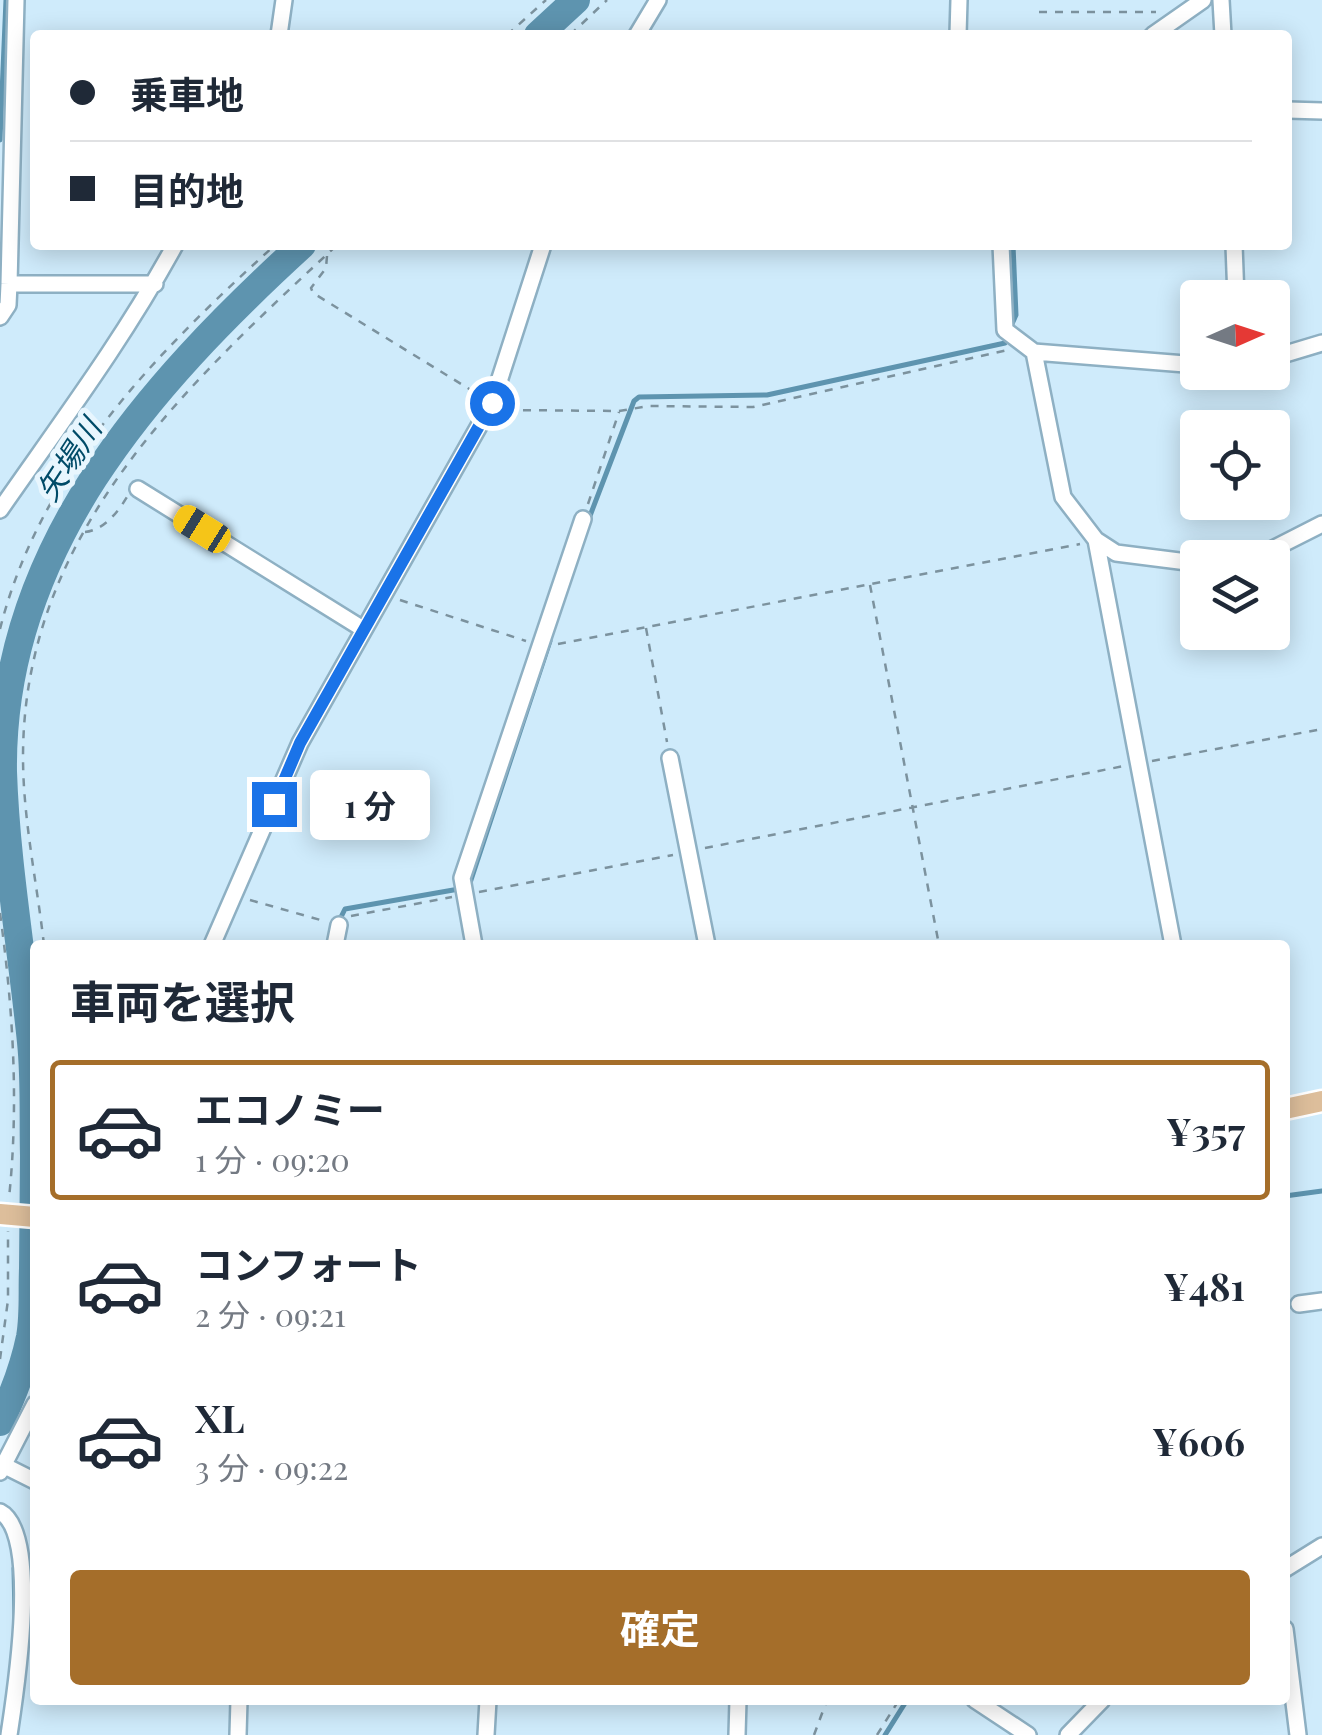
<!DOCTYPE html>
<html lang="ja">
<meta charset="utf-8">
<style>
:root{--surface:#fff;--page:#f6f6f7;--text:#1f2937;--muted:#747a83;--line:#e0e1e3;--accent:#a56e2a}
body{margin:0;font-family:"Playfair Display","Noto Sans JP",serif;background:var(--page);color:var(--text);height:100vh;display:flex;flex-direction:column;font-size:38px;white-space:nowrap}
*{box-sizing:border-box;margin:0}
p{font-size:32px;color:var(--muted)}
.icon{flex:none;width:55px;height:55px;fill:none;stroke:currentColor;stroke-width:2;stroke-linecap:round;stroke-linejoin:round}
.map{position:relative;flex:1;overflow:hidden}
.details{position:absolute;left:30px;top:940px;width:1260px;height:765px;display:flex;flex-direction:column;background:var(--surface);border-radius:10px;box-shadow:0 5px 25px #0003}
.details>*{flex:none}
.banner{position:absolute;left:30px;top:30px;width:1262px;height:220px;border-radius:10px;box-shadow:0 5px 25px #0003;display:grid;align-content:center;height:220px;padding:0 40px;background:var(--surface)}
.needle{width:65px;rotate:87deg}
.fabs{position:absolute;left:1180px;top:280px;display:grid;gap:20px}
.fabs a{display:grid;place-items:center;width:110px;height:110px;border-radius:10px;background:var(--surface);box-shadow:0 5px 25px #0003;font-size:50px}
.end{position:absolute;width:45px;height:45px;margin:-22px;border:12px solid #1a73e8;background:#fff;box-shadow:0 0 0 5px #fff}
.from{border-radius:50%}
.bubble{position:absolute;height:70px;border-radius:10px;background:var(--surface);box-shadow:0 5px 25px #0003;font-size:32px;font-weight:700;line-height:70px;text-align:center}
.car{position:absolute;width:30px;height:60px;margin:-30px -15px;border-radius:12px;box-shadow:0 0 8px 2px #0007;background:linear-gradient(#f5c518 24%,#345 0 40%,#f5c518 0 76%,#345 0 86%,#f5c518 0)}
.banner b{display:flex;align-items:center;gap:35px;height:95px;font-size:38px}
.banner b+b{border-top:2px solid var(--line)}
.banner i{width:25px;height:25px;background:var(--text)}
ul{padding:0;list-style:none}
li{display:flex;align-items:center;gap:30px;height:140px;margin:0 20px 15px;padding:0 20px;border:5px solid transparent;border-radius:10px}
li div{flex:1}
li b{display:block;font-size:38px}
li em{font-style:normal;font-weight:700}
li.active{border-color:var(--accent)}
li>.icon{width:90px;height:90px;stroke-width:1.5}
h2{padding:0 40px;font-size:45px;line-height:120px}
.primary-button{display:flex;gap:20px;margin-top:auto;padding:20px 40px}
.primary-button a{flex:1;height:115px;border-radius:10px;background:var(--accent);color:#fff;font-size:40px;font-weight:700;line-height:115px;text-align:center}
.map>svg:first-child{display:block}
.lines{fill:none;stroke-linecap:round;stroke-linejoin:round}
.stream{stroke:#5e94af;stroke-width:5}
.river{stroke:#5e94af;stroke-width:28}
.minor-casing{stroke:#8eb0c3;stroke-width:20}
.major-casing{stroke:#fff;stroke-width:25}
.path{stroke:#7c929e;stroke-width:2.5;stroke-dasharray:8 8;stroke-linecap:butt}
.minor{stroke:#fff;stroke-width:15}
.major{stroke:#ddbe9b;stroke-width:20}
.route{stroke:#1a73e8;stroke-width:12}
.labels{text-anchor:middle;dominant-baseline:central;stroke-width:10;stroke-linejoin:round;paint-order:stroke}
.water-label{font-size:30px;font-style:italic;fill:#004b68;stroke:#e8f6fe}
</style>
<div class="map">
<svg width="1322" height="1735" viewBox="0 0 1322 1735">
<rect width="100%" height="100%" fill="#cfebfb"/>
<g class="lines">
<path class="stream" d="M0,140L6,0
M1011,326L1016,315L1013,245
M588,521L634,401L639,397L767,395L1005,343L1007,336
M469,886L550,641
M339,921L345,909L459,889
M1285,1196L1322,1191
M14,1568L15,1617
M1,1735L4,1723
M885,1735L907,1700"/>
<path class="river" d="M538,35L576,0
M0,1422C13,1395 24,1366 30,1337C34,1315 32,1291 33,1269C33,1231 34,1194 34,1156C33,1118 35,1080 31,1042C22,952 6,862 3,772C0,550 149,385 302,245"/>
<g class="minor-casing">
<path id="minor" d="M1221,0L1223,35
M279,35L284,0
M637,35L658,0
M958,35L959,0
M1153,35L1203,0
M1288,110L1322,111
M1001,245L1005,330L1034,352L1063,497L1096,540L1116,553L1187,562L1198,566
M1234,245L1236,298
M9,284H155
M0,317L8,305L9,284L16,0
M1034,352L1198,365
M1272,358L1322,343
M138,489L363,629
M0,510C62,421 123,340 175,245
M1096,540L1173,945
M1255,558L1322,524
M670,758L707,945
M212,945L300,743L492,403L543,245
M335,945L339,925
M474,945L462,878L583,519
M1299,1304L1322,1301
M5,1466L35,1481
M0,1472L35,1404
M0,1512C41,1533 15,1695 9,1735
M1285,1569L1322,1546
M1285,1629L1298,1735
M975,1700L1028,1735
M238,1735L239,1700
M486,1735L488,1700
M737,1735L738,1700
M1068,1735L1102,1700"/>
</g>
<g class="major-casing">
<path id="major" d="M1285,1109L1322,1101
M0,1214L35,1217"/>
</g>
<path class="path" d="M1039,12H1156
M507,35L546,0
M570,35L607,0
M327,256L326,268L311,288L313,293L479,395
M507,410L619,411L649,406L753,407L1008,350
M588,504L619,412
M85,532C104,530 118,512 127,497
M870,585L939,945
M400,600L526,641
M646,628L667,742
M0,629C40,470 157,352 275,245
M558,644L1080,544
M1152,761L1322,729
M705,848L1124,766
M479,892L673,855
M250,900L324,921
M0,913C13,1008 19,1103 9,1198
M351,916L452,897
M44,945C37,883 23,819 23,757C23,533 186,386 337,245
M0,1359L8,1300V1231
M814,1735L827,1700
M877,1735L899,1700"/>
<use href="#minor" class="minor"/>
<use href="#major" class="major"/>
</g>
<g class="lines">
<path class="route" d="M274,804L300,743L492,403"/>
</g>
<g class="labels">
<g class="water-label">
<text transform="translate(68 459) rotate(-57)">矢場川</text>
</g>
</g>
</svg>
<div class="fabs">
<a><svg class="needle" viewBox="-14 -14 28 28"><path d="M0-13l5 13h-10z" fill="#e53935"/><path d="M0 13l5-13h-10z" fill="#747a83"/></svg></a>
<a><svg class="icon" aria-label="locate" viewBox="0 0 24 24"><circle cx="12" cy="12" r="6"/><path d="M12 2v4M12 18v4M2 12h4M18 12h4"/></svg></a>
<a><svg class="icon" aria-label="layers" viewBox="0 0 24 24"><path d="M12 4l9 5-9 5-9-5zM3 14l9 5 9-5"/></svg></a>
</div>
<i class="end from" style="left:492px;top:403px"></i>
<i class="end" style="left:274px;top:804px"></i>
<div class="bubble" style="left:310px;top:770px;width:120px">1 分</div>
<i class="car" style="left:202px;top:529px;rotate:302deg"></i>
<div class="banner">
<b><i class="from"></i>乗車地</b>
<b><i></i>目的地</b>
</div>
<section class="details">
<h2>車両を選択</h2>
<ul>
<li class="active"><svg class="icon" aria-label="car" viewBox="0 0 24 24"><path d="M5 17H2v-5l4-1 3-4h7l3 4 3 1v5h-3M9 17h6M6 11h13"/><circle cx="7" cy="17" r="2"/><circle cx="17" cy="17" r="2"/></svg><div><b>エコノミー</b><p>1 分 · 09:20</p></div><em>¥357</em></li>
<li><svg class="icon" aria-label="car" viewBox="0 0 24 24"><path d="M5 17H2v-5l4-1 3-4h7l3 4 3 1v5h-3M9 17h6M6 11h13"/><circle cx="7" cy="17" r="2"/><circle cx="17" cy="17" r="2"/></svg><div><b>コンフォート</b><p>2 分 · 09:21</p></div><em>¥481</em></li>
<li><svg class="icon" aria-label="car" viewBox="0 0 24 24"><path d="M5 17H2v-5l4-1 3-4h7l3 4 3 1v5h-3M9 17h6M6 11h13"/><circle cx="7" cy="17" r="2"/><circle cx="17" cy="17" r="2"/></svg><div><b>XL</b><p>3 分 · 09:22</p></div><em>¥606</em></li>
</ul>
<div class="primary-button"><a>確定</a></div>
</section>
</div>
